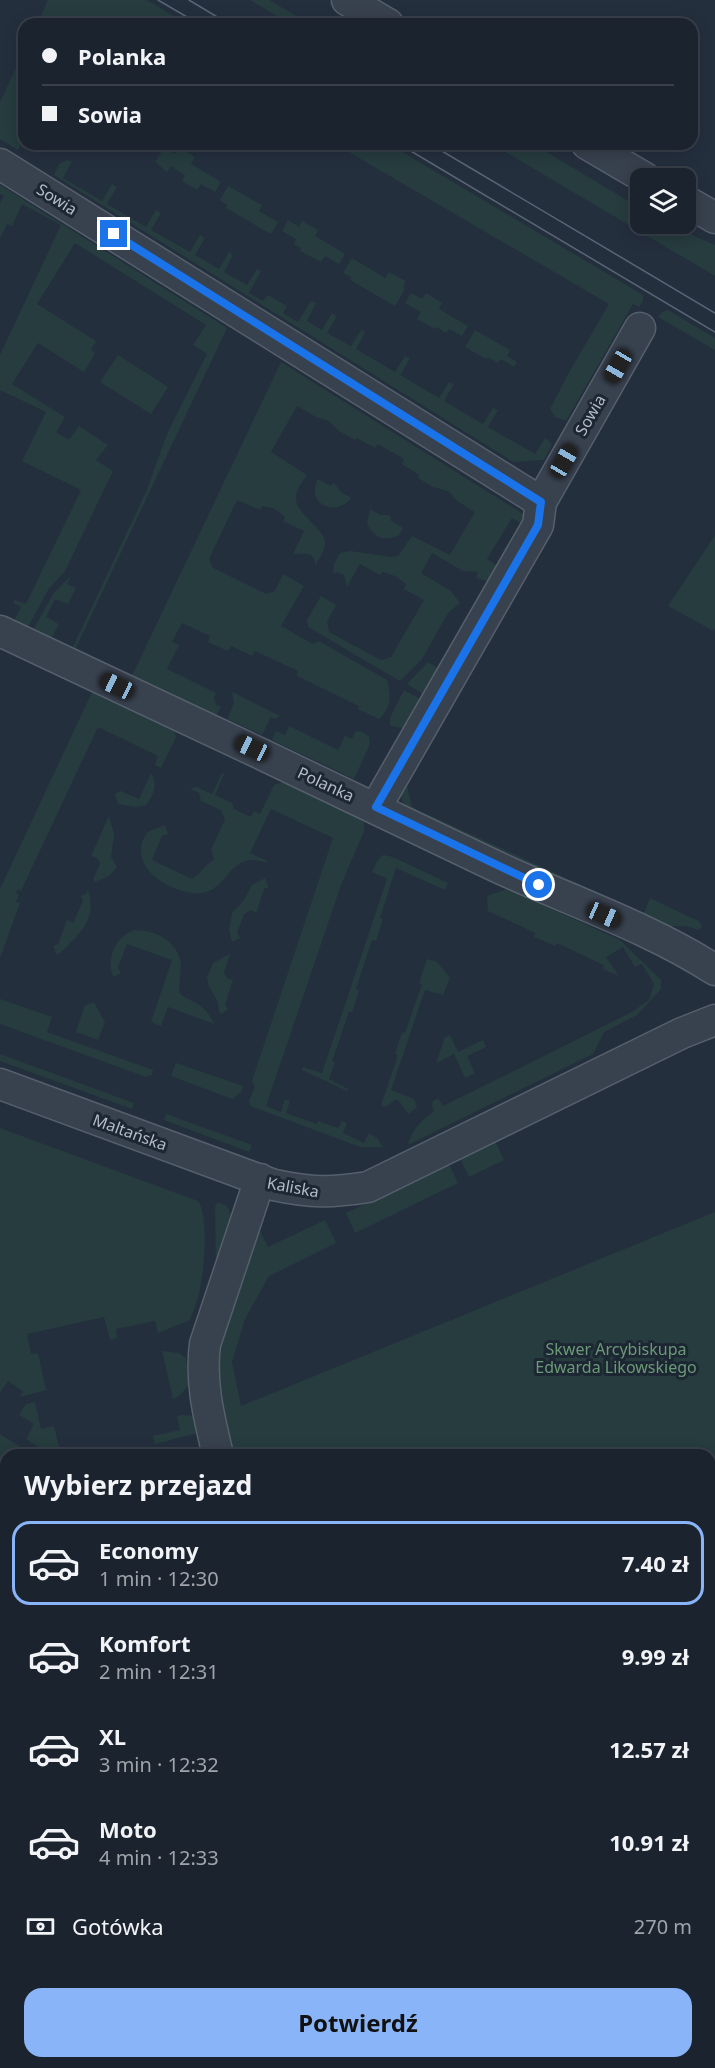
<!DOCTYPE html>
<html lang="pl">
<meta charset="utf-8">
<style>
:root{--surface:#1b232e;--page:#242b36;--text:#f1f3f6;--muted:#a0a4aa;--line:#39404a;--accent:#8ab4f8}
body{margin:0;font-family:"Noto Sans",sans-serif;background:var(--page);color:var(--text);height:100vh;display:flex;flex-direction:column;font-size:22px;white-space:nowrap}
*{box-sizing:border-box;margin:0}
p{font-size:20px;color:var(--muted)}
.icon{flex:none;width:33px;height:33px;fill:none;stroke:currentColor;stroke-width:2;stroke-linecap:round;stroke-linejoin:round}
.map{position:relative;flex:1;overflow:hidden}
.details{position:absolute;left:0px;top:1449px;width:716px;height:620px;display:flex;flex-direction:column;background:var(--surface);border-radius:18px 18px 0 0;box-shadow:0 3px 15px #0003,0 0 0 2px var(--line)}
.details>*{flex:none}
.guide{position:absolute;left:18px;top:18px;width:680px;height:132px;border-radius:18px;box-shadow:0 3px 15px #0003,0 0 0 2px var(--line);display:grid;align-content:center;height:132px;padding:0 24px;background:var(--surface)}
.buttons{position:absolute;left:630px;top:168px;display:grid;gap:12px}
.buttons a{display:grid;place-items:center;width:66px;height:66px;border-radius:12px;background:var(--surface);box-shadow:0 3px 15px #0003,0 0 0 2px var(--line);font-size:30px}
.end{position:absolute;width:27px;height:27px;margin:-14px;border:8px solid #1a73e8;background:#fff;box-shadow:0 0 0 3px #fff}
.from{border-radius:50%}
.car{position:absolute;width:18px;height:36px;margin:-18px -9px;border-radius:8px;box-shadow:0 0 4px 2px #0007;background:linear-gradient(#222 24%,#8ab4d8 0 40%,#222 0 76%,#8ab4d8 0 86%,#222 0)}
.guide b{display:flex;align-items:center;gap:21px;height:57px;font-size:22px}
.guide b+b{border-top:2px solid var(--line)}
.guide i{width:15px;height:15px;background:var(--text)}
ul{padding:0;list-style:none}
li{display:flex;align-items:center;gap:18px;height:84px;margin:0 12px 9px;padding:0 12px;border:3px solid transparent;border-radius:18px}
li div{flex:1}
li b{display:block;font-size:22px}
li em{font-style:normal;font-weight:700}
li.on{border-color:var(--accent)}
li>.icon{width:54px;height:54px;stroke-width:1.5}
h2{padding:0 24px;font-size:27px;line-height:72px}
.pay{display:flex;align-items:center;gap:15px;height:66px;padding:0 24px;font-size:22px}
.pay p{margin-inline-start:auto}
.action{display:flex;gap:12px;margin-top:auto;padding:12px 24px}
.action a{flex:1;height:69px;border-radius:18px;background:var(--accent);color:#111;font-size:24px;font-weight:700;line-height:69px;text-align:center}
.map>svg:first-child{display:block}
.green{fill:#263c3f}
.lines{fill:none;stroke-linecap:round;stroke-linejoin:round}
.street-casing{stroke:#565f6c;stroke-width:33}
.secondary-casing{stroke:#565f6c;stroke-width:36}
.street{stroke:#38414e;stroke-width:30}
.secondary{stroke:#465061;stroke-width:33}
.tram{stroke:#5a6575;stroke-width:1.5}
.route{stroke:#1a73e8;stroke-width:8}
.labels{text-anchor:middle;dominant-baseline:central;stroke-width:6;stroke-linejoin:round;paint-order:stroke}
.street-label{font-size:16px;fill:#b4bcc9;stroke:#1d2633}
.park-label{font-size:16px;fill:#6b9a76;stroke:#1d2633}
</style>
<div class="map">
<svg width="715" height="2068" viewBox="0 0 715 2068">
<rect width="100%" height="100%" fill="#242f3e"/>
<path class="green" d="M48,0H147L187,24H130L117,16L112,24H37Z
M250,0H269L298,17L297,20L304,24H290Z
M24,51V138L18,150L0,139V102Z
M335,144H389L643,295V301L639,307L633,304L566,421L555,417L550,409L567,376L609,304Z
M492,144H533L640,208V224H667L715,245V276Z
M164,148L175,154L179,148L195,157L191,164L221,182L215,192L201,184L197,190L182,181L185,175L171,166L167,172L155,162Z
M67,160L72,161L63,178L102,201L112,184L117,187L107,204L146,227L156,210L161,213L151,230L190,252L200,235L205,238L195,255L219,269L229,252L233,255L224,272L247,285L257,269L261,271L249,293L263,301L268,295L287,306L283,313L298,322L311,301L316,303L307,321L322,330L332,313L337,316L327,333L351,346L361,330L365,332L356,349L395,372L405,356L410,358L400,375L439,398L449,382L454,384L444,401L483,424L493,408L498,410L488,427L535,454L545,438L552,444L544,460L513,462L54,175L59,164Z
M0,185L227,328L73,654V647L146,492L167,434L207,354L193,345L206,325L75,243L37,304L96,341L91,350L95,353L84,372L38,343L12,384L65,417L56,432L69,440L79,426L108,445L96,460L113,471L65,571L48,590L26,631L12,625L21,607L13,603L15,600L26,604L81,490L22,461L46,412L0,390V355L61,225L22,204L12,226L7,224L0,238V204L4,195L0,194Z
M228,186L262,205L259,211L278,222L271,234L226,208L227,205L220,200Z
M288,220L299,227L302,221L318,230L315,236L345,254L339,264L325,256L321,262L300,251L301,248L294,244L296,239L282,231Z
M352,258L385,278L389,272L406,281L403,287L405,289L395,306L350,280L351,277L343,273Z
M411,293L422,299L426,293L442,303L439,309L468,326L462,336L449,329L446,333L437,327L435,329L417,319L421,312L405,303Z
M668,310L715,338V350L658,317L662,312Z
M475,330L510,350L507,356L517,362L514,367L501,359L498,363L488,357L486,359L465,347Z
M118,355L168,387L151,414L100,382Z
M281,362L528,517L526,526L512,518L487,559L501,568L490,582L476,578L478,572L463,571L432,553L421,573L451,591L460,603L448,613L422,659L400,681L308,627L307,620L321,596L336,605L327,622L329,632L381,660L391,657L424,600L404,589L406,584L395,576L383,572L380,575L360,564L347,587L344,575L337,572L333,573L334,564L340,553L350,551L391,557L398,556L412,536L450,555L475,512L457,501L448,491L433,487L418,478L419,475L402,464L404,459L378,444L375,448L357,438L355,440L339,431L329,421L316,417L297,406L271,452L307,475C303,481 296,489 296,497C294,514 328,530 325,545C324,552 318,560 315,566C316,551 304,554 293,554L304,531L283,521L285,517L273,508L262,506L260,510L237,500L209,559L213,568L266,594L275,591L283,574L304,586L281,626L313,644L319,641L387,680C391,696 392,707 379,719L358,709L359,706L297,676L298,671L255,651L252,656L231,646L228,651L208,642L210,636L182,623L172,642L179,645L167,669L216,693L214,698L216,705L221,707L214,720L130,680Z
M318,479L331,486L334,483L341,492L351,498C334,519 305,502 318,479Z
M370,509L381,515H388L392,517L390,520L403,528L399,535C385,542 373,538 367,523Z
M715,535V628L714,631L668,606Z
M71,576L67,584L76,588L68,604L55,599L46,617L59,624L52,637L47,641L31,634L53,594Z
M428,662L443,671L428,697L407,684Z
M93,690L174,729L176,737L161,768L155,765L158,756L98,727L21,891L18,889L16,893L19,895L16,902L20,903L0,958V889Z
M404,690L425,702L406,728L396,727L390,725V718Z
M232,692L280,716L274,719L271,717L262,735L227,719L234,703Z
M289,726L338,750L345,736L352,739L355,732L360,731L369,736L370,744L354,779L272,740L276,731L285,735Z
M151,773C158,785 154,795 146,805L136,807L118,804L115,794L121,791L139,799Z
M222,773L224,774L215,795L232,803L234,809L251,817L254,811L260,814L274,785L286,781L364,817V831L341,885L266,1106L281,1112L285,1099L290,1101L286,1113L317,1124L318,1121L338,1128L342,1121L347,1123L343,1133L364,1143L369,1133L377,1138L383,1147H360L261,1110L251,1106L249,1101L255,1086L252,1081L333,838L271,809L250,853L267,861L266,863C226,847 230,898 192,893C171,890 140,874 141,849C141,843 144,836 148,832C153,829 160,827 165,825L168,834L162,836L152,860L192,879C202,873 204,865 214,860L211,850L225,819L221,810L201,801L199,793L190,789L197,787L212,794Z
M405,777L412,807L620,903L624,902L617,907L408,811C399,799 400,790 405,777Z
M109,816L114,834L111,857L117,867L109,876L95,882L93,879L100,864L98,859L91,856Z
M383,855L393,857L448,883L445,890L396,868L380,918L383,919L376,941L372,940L356,989L359,991L352,1012H349L332,1061L335,1062L329,1079L348,1089L347,1091L302,1070L303,1067L322,1073L387,879L372,872L377,861Z
M265,878L269,887L264,889L256,913L251,910L244,914L237,933L240,938L232,942L229,930L232,913L244,900L252,885Z
M88,889C96,914 86,928 68,945C64,949 62,952 57,955L53,946L58,944L67,920L73,923L83,901L81,896L86,894Z
M507,889L620,940L661,980V989L637,1015L604,1032L593,1054L408,1145C410,1131 423,1119 434,1111L432,1105L433,1101L438,1098L443,1106L632,1012L649,1000L654,984L642,964L635,967L623,947L606,957L619,976L603,969L604,966L601,964L557,943L555,946L534,937L535,933L488,911L487,896Z
M650,898L700,922L702,927L699,930L685,926H657L643,915Z
M135,930C156,930 179,942 181,965C181,975 178,985 180,994C196,1005 205,1003 214,1024L168,1007L161,1026L151,1022L172,960L127,944L118,967L121,973L113,977C106,957 116,936 135,930Z
M230,954L224,972L227,978L233,980L225,1004L228,1010L220,1014L217,1000L209,987L207,977L213,963Z
M427,959L437,962L450,978L443,995L425,990L391,1090L414,1099L417,1107L409,1114L397,1099L385,1107L381,1105L398,1055L395,1054L402,1032L405,1033L422,984L419,983Z
M0,999L52,1017L47,1032L153,1070L152,1075L146,1077L0,1024Z
M94,1002L105,1022L98,1040L76,1032L85,1005Z
M450,1035L458,1052L483,1040L486,1047L467,1056L475,1073L465,1078L454,1054L436,1063L445,1037Z
M0,1054L134,1103L132,1109L0,1061Z
M176,1063L243,1086L241,1092L232,1099L171,1076Z
M166,1114L252,1145L249,1152L164,1120Z
M0,1128L198,1201C209,1215 204,1271 200,1289C198,1299 194,1310 190,1320L158,1333L155,1321L116,1329L117,1338L110,1340L104,1317L27,1334L31,1354L38,1353L46,1390L20,1397L23,1391L8,1381L0,1393Z
M495,1141L504,1160L469,1177L460,1158Z
M449,1164L458,1183L355,1233L346,1213Z
M219,1202L227,1206L234,1219L216,1268L215,1208L216,1204Z
M715,1212V1521L710,1529V1455H231L215,1367L217,1348L259,1229L268,1247L325,1220L336,1243L269,1276L245,1319L232,1362L241,1406Z
M162,1351L179,1353L186,1358L189,1385L179,1396L173,1399Z
M35,1402L41,1429L54,1426L61,1455H51L26,1439L34,1424L19,1415L26,1404Z
M183,1415L194,1416L198,1433L155,1444L153,1436L180,1430L177,1416Z
M0,1434L34,1455H6V1492L0,1494Z"/>
<g class="lines">
<g class="street-casing">
<path id="street" d="M347,0L388,24
M587,144L645,178
M0,164L541,502
M686,201L715,218
M0,631C165,708 329,786 493,865C565,899 649,927 715,970
M376,807L538,525L541,502L640,328
M0,1084L274,1185C312,1193 330,1193 368,1187L682,1033L715,1020
M218,1455C209,1417 200,1383 205,1344L260,1179
M359,2062L361,2068"/>
</g>
<g class="secondary-casing">
<path id="secondary" d="M710,1619L715,1611
M710,1735L715,1727
M472,2068L474,2062
M560,2068L562,2062"/>
</g>
<use href="#street" class="street"/>
<use href="#secondary" class="secondary"/>
<path class="tram" d="M158,0L199,24
M189,0L229,24
M399,144L715,332
M430,144L715,313
M710,1671L715,1663
M710,1697L715,1689
M520,2068L522,2062
M536,2068L537,2062"/>
</g>
<g class="lines">
<path class="route" d="M114,234L541,502L538,525L376,807L539,885"/>
</g>
<g class="labels">
<g class="street-label">
<text transform="translate(57 199) rotate(32)">Sowia</text>
<text transform="translate(590 415) rotate(-60)">Sowia</text>
<text transform="translate(326 784) rotate(25)">Polanka</text>
<text transform="translate(130 1132) rotate(20)">Maltańska</text>
<text transform="translate(293 1187) rotate(10)">Kaliska</text>
</g>
<g class="park-label">
<text x="616" y="1349">Skwer Arcybiskupa<tspan x="616" dy="18">Edwarda Likowskiego</tspan></text>
</g>
</g>
</svg>
<div class="buttons">
<a><svg class="icon" aria-label="layers" viewBox="0 0 24 24"><path d="M12 4l9 5-9 5-9-5zM3 14l9 5 9-5"/></svg></a>
</div>
<i class="end from" style="left:539px;top:885px"></i>
<i class="end" style="left:114px;top:234px"></i>
<i class="car" style="left:618px;top:366px;rotate:210deg"></i>
<i class="car" style="left:564px;top:461px;rotate:30deg"></i>
<i class="car" style="left:117px;top:686px;rotate:295deg"></i>
<i class="car" style="left:252px;top:748px;rotate:295deg"></i>
<i class="car" style="left:604px;top:915px;rotate:114deg"></i>
<div class="guide">
<b><i class="from"></i>Polanka</b>
<b><i></i>Sowia</b>
</div>
<section class="details">
<h2>Wybierz przejazd</h2>
<ul>
<li class="on"><svg class="icon" aria-label="car" viewBox="0 0 24 24"><path d="M5 17H2v-5l4-1 3-4h7l3 4 3 1v5h-3M9 17h6M6 11h13"/><circle cx="7" cy="17" r="2"/><circle cx="17" cy="17" r="2"/></svg><div><b>Economy</b><p>1 min · 12:30</p></div><em>7.40 zł</em></li>
<li><svg class="icon" aria-label="car" viewBox="0 0 24 24"><path d="M5 17H2v-5l4-1 3-4h7l3 4 3 1v5h-3M9 17h6M6 11h13"/><circle cx="7" cy="17" r="2"/><circle cx="17" cy="17" r="2"/></svg><div><b>Komfort</b><p>2 min · 12:31</p></div><em>9.99 zł</em></li>
<li><svg class="icon" aria-label="car" viewBox="0 0 24 24"><path d="M5 17H2v-5l4-1 3-4h7l3 4 3 1v5h-3M9 17h6M6 11h13"/><circle cx="7" cy="17" r="2"/><circle cx="17" cy="17" r="2"/></svg><div><b>XL</b><p>3 min · 12:32</p></div><em>12.57 zł</em></li>
<li><svg class="icon" aria-label="car" viewBox="0 0 24 24"><path d="M5 17H2v-5l4-1 3-4h7l3 4 3 1v5h-3M9 17h6M6 11h13"/><circle cx="7" cy="17" r="2"/><circle cx="17" cy="17" r="2"/></svg><div><b>Moto</b><p>4 min · 12:33</p></div><em>10.91 zł</em></li>
</ul>
<div class="pay"><svg class="icon" aria-label="cash" viewBox="0 0 24 24"><path d="M3 7h18v10H3z"/><circle cx="12" cy="12" r="2"/></svg>Gotówka<p>270 m</p></div>
<div class="action"><a>Potwierdź</a></div>
</section>
</div>
